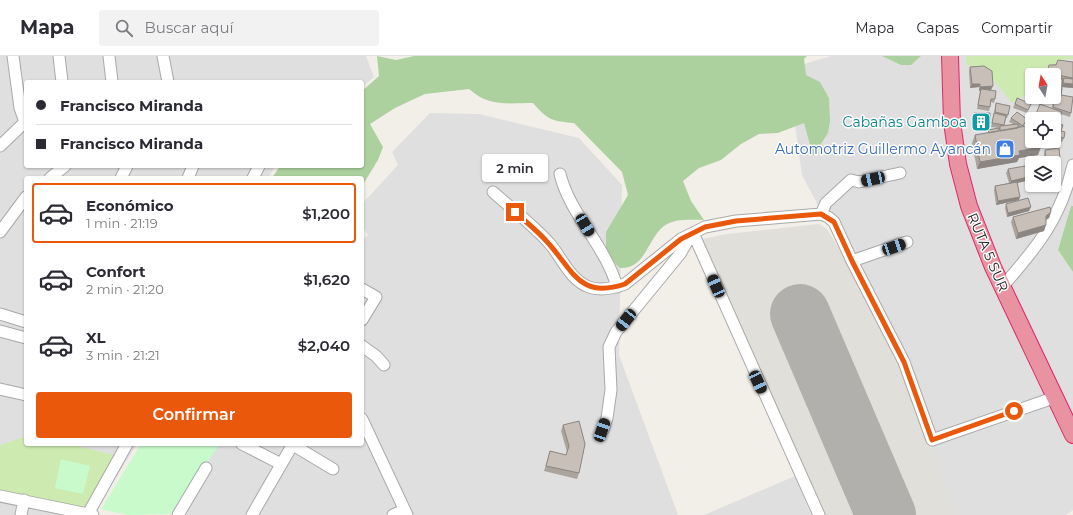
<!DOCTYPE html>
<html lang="es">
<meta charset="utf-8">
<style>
:root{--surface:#fff;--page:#f2f2f3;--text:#2b2b33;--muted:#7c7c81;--line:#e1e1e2;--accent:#ea580c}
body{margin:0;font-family:Montserrat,sans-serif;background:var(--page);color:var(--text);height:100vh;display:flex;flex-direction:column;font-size:15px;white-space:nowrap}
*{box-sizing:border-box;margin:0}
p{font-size:13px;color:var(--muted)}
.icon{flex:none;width:22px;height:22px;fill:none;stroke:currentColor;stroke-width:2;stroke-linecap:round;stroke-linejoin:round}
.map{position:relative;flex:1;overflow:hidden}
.drawer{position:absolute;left:24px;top:120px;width:340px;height:270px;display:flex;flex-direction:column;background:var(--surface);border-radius:4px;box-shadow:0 1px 3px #0004}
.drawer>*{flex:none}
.top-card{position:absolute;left:24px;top:24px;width:340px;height:88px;border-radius:4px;box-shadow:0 1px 3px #0004;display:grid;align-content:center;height:88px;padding:0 12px;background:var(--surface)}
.needle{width:26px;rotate:349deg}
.buttons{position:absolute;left:1025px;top:12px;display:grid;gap:8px}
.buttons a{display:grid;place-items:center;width:36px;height:36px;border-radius:4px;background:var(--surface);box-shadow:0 1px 3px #0004;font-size:20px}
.end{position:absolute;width:18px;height:18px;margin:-9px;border:5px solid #ea580c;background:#fff;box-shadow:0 0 0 2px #fff}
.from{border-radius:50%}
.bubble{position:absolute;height:28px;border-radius:4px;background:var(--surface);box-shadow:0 1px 3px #0004;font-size:13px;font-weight:600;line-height:28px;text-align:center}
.car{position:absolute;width:12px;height:24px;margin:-12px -6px;border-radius:5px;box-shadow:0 0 3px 1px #0007;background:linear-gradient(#222 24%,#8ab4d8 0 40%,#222 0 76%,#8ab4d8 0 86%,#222 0)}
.top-card b{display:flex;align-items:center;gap:14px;height:38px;font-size:15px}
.top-card b+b{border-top:1px solid var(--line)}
.top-card i{width:10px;height:10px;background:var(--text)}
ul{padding:7px 0 0;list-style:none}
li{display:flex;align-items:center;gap:12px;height:60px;margin:0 8px 6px;padding:0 4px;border:2px solid transparent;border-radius:4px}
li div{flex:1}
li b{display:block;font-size:15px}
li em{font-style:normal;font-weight:600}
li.on{border-color:var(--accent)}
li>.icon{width:36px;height:36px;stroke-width:1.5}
.button{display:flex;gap:8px;margin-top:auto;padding:8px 12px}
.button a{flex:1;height:46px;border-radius:4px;background:var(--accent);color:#fff;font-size:16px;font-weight:600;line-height:46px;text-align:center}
header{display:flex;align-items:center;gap:24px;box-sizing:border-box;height:56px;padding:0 20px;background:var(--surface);border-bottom:1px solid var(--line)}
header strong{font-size:19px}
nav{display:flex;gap:22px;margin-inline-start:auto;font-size:14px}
.search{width:280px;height:36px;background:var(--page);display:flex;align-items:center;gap:10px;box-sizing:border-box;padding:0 14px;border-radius:4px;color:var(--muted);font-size:15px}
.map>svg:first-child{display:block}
.residential{fill:#e0dfdf;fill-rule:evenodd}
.airport{fill:#e1dfda}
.grass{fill:#cdebb0}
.forest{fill:#add19e}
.park{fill:#c8facc}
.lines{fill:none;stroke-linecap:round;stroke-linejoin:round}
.runway{stroke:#b1b0ac;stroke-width:60}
.minor-casing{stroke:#a9a9a9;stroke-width:13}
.highway-casing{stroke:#dc2a67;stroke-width:18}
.minor{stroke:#fff;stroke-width:11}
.highway{stroke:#e892a2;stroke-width:16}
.wall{fill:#aba49e}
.shaded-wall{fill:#8b8681}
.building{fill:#c7bfb8;stroke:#8b8681}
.route{stroke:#ea580c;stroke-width:5}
.labels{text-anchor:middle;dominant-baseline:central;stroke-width:3;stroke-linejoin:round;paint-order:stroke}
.culture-label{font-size:14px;fill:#0d838f;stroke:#fff;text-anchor:end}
.shop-label{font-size:14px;fill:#366cbe;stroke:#fff;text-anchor:end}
.street-label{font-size:14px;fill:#222;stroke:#fff}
</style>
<header>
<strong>Mapa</strong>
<div class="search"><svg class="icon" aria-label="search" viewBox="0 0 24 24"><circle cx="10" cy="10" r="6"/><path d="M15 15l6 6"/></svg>Buscar aquí</div>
<nav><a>Mapa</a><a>Capas</a><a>Compartir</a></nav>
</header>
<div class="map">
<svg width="1073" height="459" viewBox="0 0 1073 459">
<rect width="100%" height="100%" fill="#f2efe9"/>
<path class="residential" d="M0,0H366L374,21L362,31V26H26V110H275L268,122H26V388H137L95,455L98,459H0Z
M831,0H1073V150H1071L1058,194L1073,216V454L1066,459H954L857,223L802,119L787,13ZM1032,19H1054V41H1032ZM1032,63H1054V85H1032ZM1032,107H1054V129H1032Z
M430,57L479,58L579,82L622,129L619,299L678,459H181L210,388H362V184L368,179L362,170V148L398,109L392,96Z
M795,420L811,459H704Z"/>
<path class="airport" d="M819,168L827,173L857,223L892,293L939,414L954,459H823L702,183L727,178Z"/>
<path class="grass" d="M966,0H1073V3C1059,3 1057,7 1050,19H1032V35L1012,47L990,20L979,18L966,7Z
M21,382H26V388H69L119,400L87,456L0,437V389Z"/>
<path class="forest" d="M377,0L396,4L414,0H807L804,3L806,19L820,26L829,42L830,65L828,77L813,100L804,67L778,77L759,78L741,88L721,104L699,112L683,125L691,145L704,164C691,164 675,162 664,170C647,183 646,213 620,212L606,198V176L628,139L622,116L574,67C551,65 548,64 533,47C507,47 489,51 469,33L425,38L395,52L370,68L383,91L378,104L362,130V122H272L280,110H362V35L379,20Z
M882,0H921L911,9H901Z
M1071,150H1073V216L1058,194Z"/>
<path class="park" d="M141,388H220L171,458L128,459L101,453Z
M61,403L90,410L83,438L55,432Z"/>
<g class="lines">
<path class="runway" d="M800,258L886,459"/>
<g class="minor-casing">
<path id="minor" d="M13,0L20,52L25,66
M59,0L62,26
M109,0L112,26
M163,0L168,26
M0,90L25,66
M560,118C570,159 606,190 617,231
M50,122L65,110
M121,122L127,110
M188,122L193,110
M253,122L259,110
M493,136C512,153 533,169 550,188C562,202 570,224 589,231C600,235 614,232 625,228L681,183L705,171L736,165L821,158L828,161L834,166L852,205L904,306L932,384L1056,341
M821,158L826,147L851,124L859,126L900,117
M0,176L26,141
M693,177L819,459
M852,205L907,186
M1003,230C1038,190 1061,162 1073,109
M362,233L376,241L362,264
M0,258L26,266
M0,275L26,282
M362,290L376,300L384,309
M0,333L26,339
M362,363L407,459
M603,374L607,362L611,334L609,291L616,276L680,198L691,179
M242,388L281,408
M293,389L333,413
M0,440L93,459
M88,458L127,388
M21,459L24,444
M178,459L206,412
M252,459L293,388
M393,459L404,454"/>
</g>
<g class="highway-casing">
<path id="highway" d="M950,0L952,66L958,108L969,150L993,211L1073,379"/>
</g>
<use href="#minor" class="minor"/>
<use href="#highway" class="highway"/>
</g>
<path class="wall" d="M1073,6V32L1062,31L1061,39L1071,57L1070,61L1061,58L1058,68L1064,82L1062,86L1054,84V63H1039L1035,62L1040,48L1052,52L1054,41H1052H1054V19H1046L1049,9Z
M970,11L991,34L995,43L994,47L991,46L989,55L977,53L980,35H979V31L970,32L969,15Z
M1017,42L1031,48L1027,57L1013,52Z
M996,47L1008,59L1007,62H1006L1004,70L1013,68L1009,66L1011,62L1027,63L1023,71L1038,99L1019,102L1017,106L977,113L972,87L975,79L988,77V74L999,72L991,71Z
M974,57L990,68L989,71H973V61Z
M1045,94L1059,106H1057L1054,122V107L1044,106V98Z
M1008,113L1026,125L1017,127L1019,144L996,149L994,134L995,130L1009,127L1006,117Z
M1006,148L1029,155L1007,161L1005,152Z
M1051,156L1049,162L1046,164L1044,175L1016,183L1011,166L1013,161Z
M563,369L579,417L577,423L544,415L550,395L566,399L567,396L561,375Z"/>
<path class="shaded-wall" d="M1063,27L1073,28V32L1062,31Z
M972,28H980L979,31L970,32Z
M993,30L991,34L981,33L980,35H979L980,31Z
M975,68H990L989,71H973Z
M1041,91L1038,99L1019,102L1017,106L977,113L980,106L1019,95Z
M1060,102L1059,106L1045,107L1046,104Z
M1028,121L1026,125L1009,129L1011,125Z
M1020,141L1019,144L996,149L998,145Z
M1031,151L1029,155L1007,161L1008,157Z
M1051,156L1049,162L1044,165L1046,160Z
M1046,169L1044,175L1016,183L1018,177Z"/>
<path class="building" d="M1058,4L1073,6V22L1047,17L1049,9H1056Z
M984,10L992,15L993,30L980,31V28H972L970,11Z
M1054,21L1063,23L1061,39L1073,41L1071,57L1053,51L1055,38L1054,37Z
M1064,22L1073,23V28L1063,27Z
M981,33L996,35L995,43H991L990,51L978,49Z
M1017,42L1031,48L1028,54L1015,48Z
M996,47L1010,50L1008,59L995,56Z
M1040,48L1062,56L1058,66L1054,64V63H1051L1036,58Z
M1017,56L1027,63L1023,70L1011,62Z
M974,57H990V68H975Z
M994,57L1006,60L1004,69L992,67Z
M1054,67L1063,69L1061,75L1065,76L1064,82L1054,80Z
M1018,68V72L1000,75V70Z
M1032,69V85H1040L1041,91L1019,95L1020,99L980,106L975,79Z
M999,72V75L989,77L988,74Z
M1059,92L1060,102L1046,104L1045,94Z
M1057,105L1054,121V107H1036Z
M1025,110L1028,121L1011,125L1008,113Z
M1017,126L1020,141L998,145L995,130Z
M1028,142L1031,151L1008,157L1006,148Z
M1050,151L1051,156L1046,160V169L1018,177L1013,161Z
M579,365L585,388L579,417L546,410L550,395L566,399L569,390L563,369Z"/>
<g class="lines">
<path class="route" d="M515,156C526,166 539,176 549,188C574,216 580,243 625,228L681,183L705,171L736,165L821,158L834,166L852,205L904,306L932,384L1014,355"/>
</g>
<defs>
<g id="building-square" transform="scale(1)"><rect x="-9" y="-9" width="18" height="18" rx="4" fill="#0f9aa8" stroke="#fff"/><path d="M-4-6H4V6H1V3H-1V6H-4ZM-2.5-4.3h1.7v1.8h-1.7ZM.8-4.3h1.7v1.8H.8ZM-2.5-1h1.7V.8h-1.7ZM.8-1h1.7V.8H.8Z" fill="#fff"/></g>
<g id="shop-square" transform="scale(1)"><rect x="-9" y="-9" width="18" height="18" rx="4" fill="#3f7fe0" stroke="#fff"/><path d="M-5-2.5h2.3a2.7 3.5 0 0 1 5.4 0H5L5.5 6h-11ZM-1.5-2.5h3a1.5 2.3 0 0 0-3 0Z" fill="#fff"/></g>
</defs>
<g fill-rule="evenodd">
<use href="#building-square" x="981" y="66"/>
<use href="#shop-square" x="1005" y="93"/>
</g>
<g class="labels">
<g class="culture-label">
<text x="967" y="66">Cabañas Gamboa</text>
</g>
<g class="shop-label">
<text x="991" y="93">Automotriz Guillermo Ayancán</text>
</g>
<g class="street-label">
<text transform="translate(988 196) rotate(67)">RUTA 5 SUR</text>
</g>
</g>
</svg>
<div class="buttons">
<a><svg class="needle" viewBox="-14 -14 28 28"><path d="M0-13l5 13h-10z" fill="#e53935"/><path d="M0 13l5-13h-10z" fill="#7c7c81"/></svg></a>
<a><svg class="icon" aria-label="locate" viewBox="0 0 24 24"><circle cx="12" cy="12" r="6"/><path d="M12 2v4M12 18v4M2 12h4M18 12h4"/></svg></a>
<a><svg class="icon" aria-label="layers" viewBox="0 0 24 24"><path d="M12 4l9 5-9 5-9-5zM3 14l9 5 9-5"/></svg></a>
</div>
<i class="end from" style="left:1014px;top:355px"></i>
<i class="end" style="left:515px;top:156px"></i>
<div class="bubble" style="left:482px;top:98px;width:66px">2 min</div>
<i class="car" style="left:873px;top:123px;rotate:258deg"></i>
<i class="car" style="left:585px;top:169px;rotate:149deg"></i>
<i class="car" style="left:894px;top:191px;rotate:71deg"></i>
<i class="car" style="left:716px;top:230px;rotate:336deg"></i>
<i class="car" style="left:626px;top:264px;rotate:218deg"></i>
<i class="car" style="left:758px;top:326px;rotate:155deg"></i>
<i class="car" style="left:602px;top:374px;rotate:19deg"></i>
<div class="top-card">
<b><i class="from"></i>Francisco Miranda</b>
<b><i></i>Francisco Miranda</b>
</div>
<section class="drawer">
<ul>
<li class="on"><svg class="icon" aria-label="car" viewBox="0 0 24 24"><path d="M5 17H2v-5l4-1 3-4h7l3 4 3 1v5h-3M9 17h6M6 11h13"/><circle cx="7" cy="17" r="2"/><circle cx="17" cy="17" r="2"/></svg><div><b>Económico</b><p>1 min · 21:19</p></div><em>$1,200</em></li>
<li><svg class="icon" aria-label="car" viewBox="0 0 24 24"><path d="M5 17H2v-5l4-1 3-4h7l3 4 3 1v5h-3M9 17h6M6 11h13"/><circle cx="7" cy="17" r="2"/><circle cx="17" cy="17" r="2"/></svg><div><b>Confort</b><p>2 min · 21:20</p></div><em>$1,620</em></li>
<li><svg class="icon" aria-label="car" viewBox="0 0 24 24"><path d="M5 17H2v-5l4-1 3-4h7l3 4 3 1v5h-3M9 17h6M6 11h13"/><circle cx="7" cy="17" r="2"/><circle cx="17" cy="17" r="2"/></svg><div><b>XL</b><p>3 min · 21:21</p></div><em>$2,040</em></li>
</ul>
<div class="button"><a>Confirmar</a></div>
</section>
</div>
